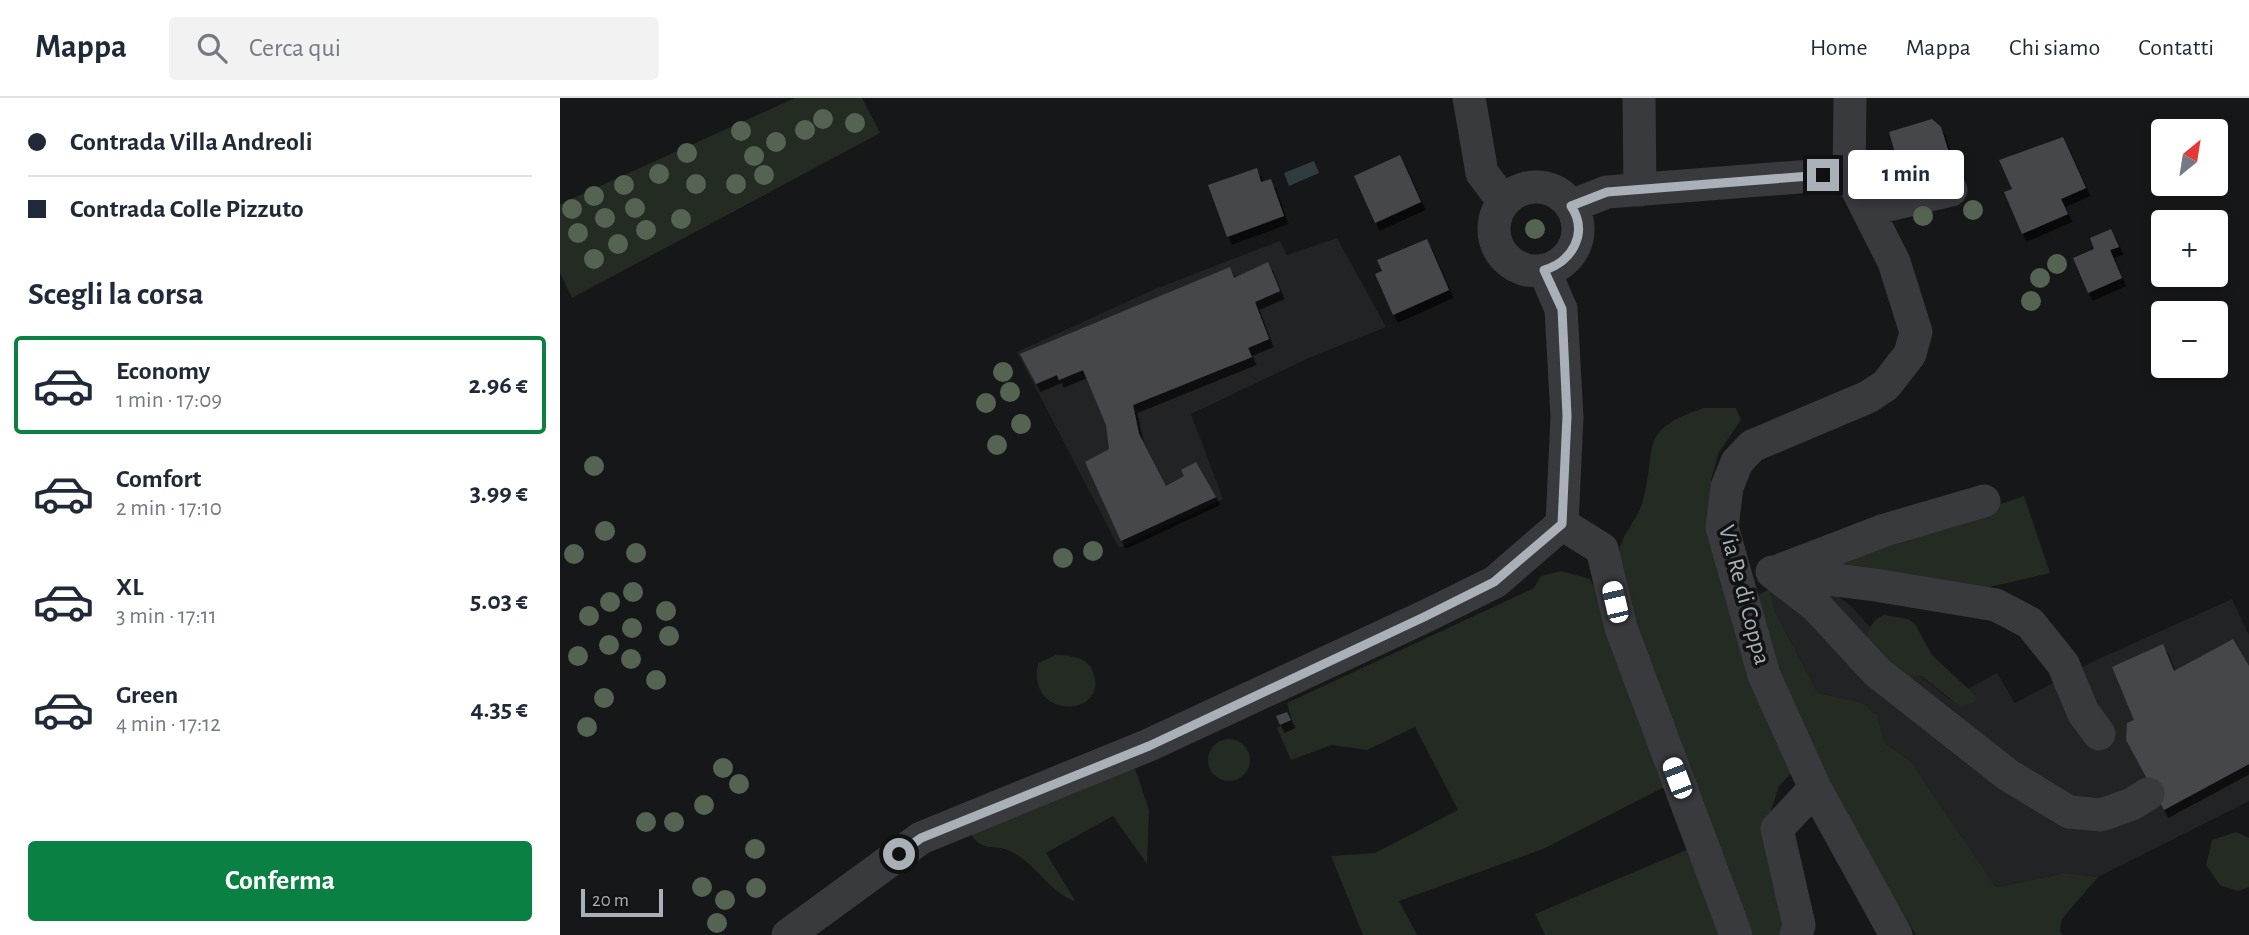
<!DOCTYPE html>
<html lang="it">
<meta charset="utf-8">
<style>
:root{--surface:#fff;--page:#f2f2f3;--text:#1f2937;--muted:#747a83;--line:#e0e1e3;--accent:#0b8043}
body{margin:0;font-family:"Alegreya Sans",sans-serif;background:var(--page);color:var(--text);height:100vh;display:flex;flex-direction:column;font-size:26px;white-space:nowrap}
*{box-sizing:border-box;margin:0}
p{font-size:23px;color:var(--muted)}
.icon{flex:none;width:38px;height:38px;fill:none;stroke:currentColor;stroke-width:2;stroke-linecap:round;stroke-linejoin:round}
.map{position:relative;flex:1;overflow:hidden}
.sheet{display:flex;flex-direction:column;background:var(--surface);width:560px}
.sheet>*{flex:none}
.banner{display:grid;align-content:center;height:154px;padding:0 28px;background:var(--surface)}
.needle{width:46px;rotate:30deg}
.fabs{position:absolute;left:1591px;top:21px;display:grid;gap:14px}
.fabs a{display:grid;place-items:center;width:77px;height:77px;border-radius:7px;background:var(--surface);box-shadow:0 4px 10px #0003;font-size:35px}
.scale{position:absolute;left:21px;bottom:18px;width:82px;box-sizing:border-box;padding-left:7px;border:4px solid #a9b0b7;border-top:0;font-size:19px;line-height:24px;white-space:nowrap;color:#a9b0b7;-webkit-text-stroke:5px #111213;paint-order:stroke}
.end{position:absolute;width:32px;height:32px;margin:-16px;border:9px solid #a9b0b7;background:#111;box-shadow:0 0 0 4px #111}
.from{border-radius:50%}
.bubble{position:absolute;height:49px;border-radius:7px;background:var(--surface);box-shadow:0 4px 10px #0003;font-size:23px;font-weight:700;line-height:49px;text-align:center}
.car{position:absolute;width:21px;height:42px;margin:-21px -10px;border-radius:9px;box-shadow:0 0 5px 2px #0007;background:linear-gradient(#fff 24%,#345 0 40%,#fff 0 76%,#345 0 86%,#fff 0)}
.banner b{display:flex;align-items:center;gap:24px;height:66px;font-size:26px}
.banner b+b{border-top:2px solid var(--line)}
.banner i{width:18px;height:18px;background:var(--text)}
ul{padding:0;list-style:none}
li{display:flex;align-items:center;gap:21px;height:98px;margin:0 14px 10px;padding:0 14px;border:4px solid transparent;border-radius:7px}
li div{flex:1}
li b{display:block;font-size:26px}
li em{font-style:normal;font-weight:700}
li.selected{border-color:var(--accent)}
li>.icon{width:63px;height:63px;stroke-width:1.5}
h2{padding:0 28px;font-size:32px;line-height:84px}
.button{display:flex;gap:14px;margin-top:auto;padding:14px 28px}
.button a{flex:1;height:80px;border-radius:7px;background:var(--accent);color:#fff;font-size:28px;font-weight:700;line-height:80px;text-align:center}
header{display:flex;align-items:center;gap:42px;box-sizing:border-box;height:98px;padding:0 35px;background:var(--surface);border-bottom:2px solid var(--line)}
header strong{font-size:33px}
nav{display:flex;gap:38px;margin-inline-start:auto;font-size:24px}
.search{width:490px;height:63px;background:var(--page);display:flex;align-items:center;gap:18px;box-sizing:border-box;padding:0 24px;border-radius:7px;color:var(--muted);font-size:26px}
main{display:flex;flex:1;min-height:0}
.map>svg:first-child{display:block}
.built{fill:#222325}
.green{fill:#232b23}
.water{fill:#303c40}
.building{fill:#45474b;filter:url(#shadow)}
.lines{fill:none;stroke-linecap:round;stroke-linejoin:round}
.minor{stroke:#383a3d;stroke-width:33}
.tree{fill:#546352}
.route{stroke:#a9b0b7;stroke-width:9}
.labels{text-anchor:middle;dominant-baseline:central;stroke-width:7;stroke-linejoin:round;paint-order:stroke}
.street-label{font-size:24px;fill:#a9b0b7;stroke:#111213}
</style>
<header>
<strong>Mappa</strong>
<div class="search"><svg class="icon" aria-label="search" viewBox="0 0 24 24"><circle cx="10" cy="10" r="6"/><path d="M15 15l6 6"/></svg>Cerca qui</div>
<nav><a>Home</a><a>Mappa</a><a>Chi siamo</a><a>Contatti</a></nav>
</header>
<main>
<section class="sheet">
<div class="banner">
<b><i class="from"></i>Contrada Villa Andreoli</b>
<b><i></i>Contrada Colle Pizzuto</b>
</div>
<h2>Scegli la corsa</h2>
<ul>
<li class="selected"><svg class="icon" aria-label="car" viewBox="0 0 24 24"><path d="M5 17H2v-5l4-1 3-4h7l3 4 3 1v5h-3M9 17h6M6 11h13"/><circle cx="7" cy="17" r="2"/><circle cx="17" cy="17" r="2"/></svg><div><b>Economy</b><p>1 min · 17:09</p></div><em>2.96 €</em></li>
<li><svg class="icon" aria-label="car" viewBox="0 0 24 24"><path d="M5 17H2v-5l4-1 3-4h7l3 4 3 1v5h-3M9 17h6M6 11h13"/><circle cx="7" cy="17" r="2"/><circle cx="17" cy="17" r="2"/></svg><div><b>Comfort</b><p>2 min · 17:10</p></div><em>3.99 €</em></li>
<li><svg class="icon" aria-label="car" viewBox="0 0 24 24"><path d="M5 17H2v-5l4-1 3-4h7l3 4 3 1v5h-3M9 17h6M6 11h13"/><circle cx="7" cy="17" r="2"/><circle cx="17" cy="17" r="2"/></svg><div><b>XL</b><p>3 min · 17:11</p></div><em>5.03 €</em></li>
<li><svg class="icon" aria-label="car" viewBox="0 0 24 24"><path d="M5 17H2v-5l4-1 3-4h7l3 4 3 1v5h-3M9 17h6M6 11h13"/><circle cx="7" cy="17" r="2"/><circle cx="17" cy="17" r="2"/></svg><div><b>Green</b><p>4 min · 17:12</p></div><em>4.35 €</em></li>
</ul>
<div class="button"><a>Conferma</a></div>
</section>
<div class="map">
<svg width="1689" height="837" viewBox="0 0 1689 837">
<defs>
<filter id="shadow"><feDropShadow dx="4.5" dy="8" stdDeviation="0" flood-color="#0009"/></filter>
</defs>
<rect width="100%" height="100%" fill="#161718"/>
<path class="built" d="M777,140L826,229L751,259L631,316L663,401L559,450L457,254L595,191L720,143L727,157Z
M1260,485L1291,508L1341,563L1389,601L1437,575L1455,605L1532,564L1672,501L1689,537V703L1538,779L1506,775L1436,789L1351,664L1324,644L1317,617L1303,605L1258,595L1216,516L1210,491Z"/>
<path class="green" d="M235,0H302L320,35L12,200L0,175V106Z
M1144,310H1176L1181,322L1159,354L1151,382L1154,418L1238,668L1219,688L1207,724L1224,837H1193C1156,752 1121,668 1090,582C1077,546 1051,486 1060,449C1064,434 1077,421 1082,406C1099,350 1074,333 1144,310Z
M1464,398L1490,475L1425,490L1262,467Z
M1001,473L1030,481L1047,513L1114,684L983,751L839,803L857,837H803L771,758L815,755L898,712L855,629L807,652L772,647L731,662L717,630L732,622L727,605L974,490L981,478Z
M1210,491L1216,516L1258,595L1303,605L1317,617L1324,644L1351,664L1436,789L1506,775L1538,779L1502,821L1500,833L1503,837H1356L1248,654L1194,505L1200,496Z
M1324,517L1348,521L1355,526L1372,557L1416,598L1415,604L1401,609L1361,578H1340L1307,544C1309,529 1311,523 1324,517Z
M496,557C511,558 527,558 533,574C551,618 466,625 478,565Z
M648 662a21 21 0 1 1 42 0a21 21 0 1 1-42 0Z
M572,661L589,712L587,766L553,718L486,755L516,804C489,794 477,767 452,754C432,743 423,759 407,730Z
M1676,734L1689,740V789L1678,793L1660,787L1646,767L1652,742Z
M1131,750L1169,837H985L975,816Z"/>
<path class="water" d="M754,63L759,75L729,88L724,75Z"/>
<path class="building" d="M1372,21L1381,29L1393,68L1343,83L1329,34Z
M1503,39L1526,90L1501,101L1508,116L1462,136L1444,94L1452,91L1439,62Z
M840,57L861,104L815,125L794,78Z
M697,70L701,84L711,81L724,118L667,139L648,87Z
M1551,131L1559,149L1550,152L1562,180L1528,195L1513,160L1534,151L1530,140Z
M867,141L889,192L833,217L815,176L822,173L817,162Z
M708,164L720,193L695,204L709,241L688,250L692,259L573,307L579,336L606,388L624,378L621,372L636,364L656,399L561,443L525,364L549,351L546,327L523,272L499,282L497,277L476,286L460,256L670,169L674,180Z
M1673,541L1689,568V666L1604,712L1566,642L1567,625L1574,622L1552,569L1603,546L1614,573Z
M727,614L731,622L720,627L716,618Z"/>
<g class="lines">
<path class="minor" d="M909,0L922,75L944,104
M1079,0L1080,92
M1289,75L1334,164L1356,234L1350,256L1326,287L1308,299L1192,348L1177,364L1167,389L1162,429L1204,577L1255,690L1336,837
M934 131a42 42 0 1 1 84 0a42 42 0 1 1-84 0Z
M1011,108L1047,94L1289,75L1290,0
M1308,112L1391,92
M1002,426L1042,451L1061,530L1176,837
M1223,471L1325,432L1424,403
M1212,474L1257,509L1317,574L1448,677L1509,714L1541,717L1572,706L1588,696
M1212,474L1315,487L1436,507L1470,525L1503,566L1523,614L1539,636
M228,837L361,740L589,647L864,519L935,484L1002,426L1007,319L1001,211L984,172
M1236,837L1239,827L1217,731L1255,690"/>
</g>
<g class="tree">
<circle cx="263" cy="21" r="10"/>
<circle cx="295" cy="25" r="10"/>
<circle cx="245" cy="32" r="10"/>
<circle cx="181" cy="33" r="10"/>
<circle cx="216" cy="44" r="10"/>
<circle cx="127" cy="55" r="10"/>
<circle cx="194" cy="58" r="10"/>
<circle cx="99" cy="76" r="10"/>
<circle cx="204" cy="77" r="10"/>
<circle cx="136" cy="86" r="10"/>
<circle cx="176" cy="86" r="10"/>
<circle cx="64" cy="87" r="10"/>
<circle cx="34" cy="98" r="10"/>
<circle cx="75" cy="110" r="10"/>
<circle cx="12" cy="111" r="10"/>
<circle cx="1413" cy="112" r="10"/>
<circle cx="1363" cy="118" r="10"/>
<circle cx="45" cy="120" r="10"/>
<circle cx="121" cy="121" r="10"/>
<circle cx="975" cy="131" r="10"/>
<circle cx="86" cy="132" r="10"/>
<circle cx="18" cy="135" r="10"/>
<circle cx="58" cy="146" r="10"/>
<circle cx="34" cy="161" r="10"/>
<circle cx="1497" cy="166" r="10"/>
<circle cx="1480" cy="180" r="10"/>
<circle cx="1471" cy="203" r="10"/>
<circle cx="443" cy="274" r="10"/>
<circle cx="450" cy="294" r="10"/>
<circle cx="426" cy="305" r="10"/>
<circle cx="461" cy="326" r="10"/>
<circle cx="437" cy="347" r="10"/>
<circle cx="34" cy="368" r="10"/>
<circle cx="45" cy="433" r="10"/>
<circle cx="533" cy="453" r="10"/>
<circle cx="76" cy="455" r="10"/>
<circle cx="14" cy="456" r="10"/>
<circle cx="503" cy="460" r="10"/>
<circle cx="73" cy="494" r="10"/>
<circle cx="50" cy="504" r="10"/>
<circle cx="106" cy="513" r="10"/>
<circle cx="29" cy="518" r="10"/>
<circle cx="72" cy="530" r="10"/>
<circle cx="109" cy="538" r="10"/>
<circle cx="49" cy="547" r="10"/>
<circle cx="18" cy="558" r="10"/>
<circle cx="71" cy="561" r="10"/>
<circle cx="96" cy="582" r="10"/>
<circle cx="44" cy="600" r="10"/>
<circle cx="27" cy="629" r="10"/>
<circle cx="163" cy="670" r="10"/>
<circle cx="179" cy="686" r="10"/>
<circle cx="144" cy="707" r="10"/>
<circle cx="86" cy="724" r="10"/>
<circle cx="114" cy="724" r="10"/>
<circle cx="195" cy="751" r="10"/>
<circle cx="142" cy="789" r="10"/>
<circle cx="196" cy="790" r="10"/>
<circle cx="165" cy="802" r="10"/>
<circle cx="157" cy="825" r="10"/>
</g>
<g class="lines">
<path class="route" d="M339,756L361,740L589,648L864,519L934,484L1002,426L1007,318L1002,211L984,172C1012,164 1029,135 1011,108L1047,94L1263,77"/>
</g>
<g class="labels">
<g class="street-label">
<text transform="translate(1184 497) rotate(75)">Via Re di Coppa</text>
</g>
</g>
</svg>
<div class="fabs">
<a><svg class="needle" viewBox="-14 -14 28 28"><path d="M0-13l5 13h-10z" fill="#e53935"/><path d="M0 13l5-13h-10z" fill="#747a83"/></svg></a>
<a>+</a>
<a>−</a>
</div>
<div class="scale">20 m</div>
<i class="end from" style="left:339px;top:756px"></i>
<i class="end" style="left:1263px;top:77px"></i>
<div class="bubble" style="left:1288px;top:52px;width:116px">1 min</div>
<i class="car" style="left:1055px;top:504px;rotate:347deg"></i>
<i class="car" style="left:1117px;top:680px;rotate:339deg"></i>
</div>
</main>
